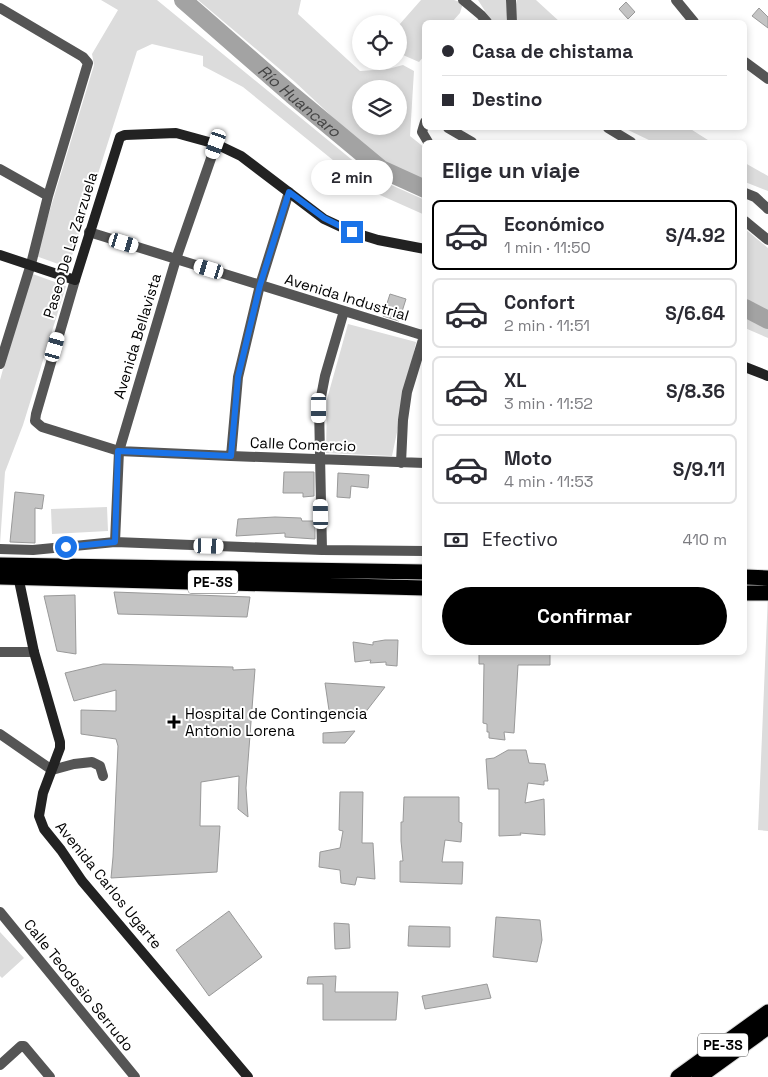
<!DOCTYPE html>
<html lang="es">
<meta charset="utf-8">
<style>
:root{--surface:#fff;--page:#f2f2f3;--text:#2b2b33;--muted:#7c7c81;--line:#e1e1e2;--accent:#000}
body{margin:0;font-family:"Space Grotesk",sans-serif;background:var(--page);color:var(--text);height:100vh;display:flex;flex-direction:column;font-size:19px;white-space:nowrap}
*{box-sizing:border-box;margin:0}
p{font-size:16px;color:var(--muted)}
.icon{flex:none;width:28px;height:28px;fill:none;stroke:currentColor;stroke-width:2;stroke-linecap:round;stroke-linejoin:round}
.map{position:relative;flex:1;overflow:hidden}
.drawer{position:absolute;left:422px;top:140px;width:325px;height:515px;display:flex;flex-direction:column;background:var(--surface);border-radius:8px;box-shadow:0 2px 8px #0003}
.drawer>*{flex:none}
.guide{position:absolute;left:422px;top:20px;width:325px;height:110px;border-radius:8px;box-shadow:0 2px 8px #0003;display:grid;align-content:center;height:110px;padding:0 20px;background:var(--surface)}
.tools{position:absolute;left:352px;top:15px;display:grid;gap:10px}
.tools a{display:grid;place-items:center;width:55px;height:55px;border-radius:50%;background:var(--surface);box-shadow:0 2px 8px #0003;font-size:25px}
.end{position:absolute;width:22px;height:22px;margin:-11px;border:6px solid #1a73e8;background:#fff;box-shadow:0 0 0 2px #fff}
.from{border-radius:50%}
.bubble{position:absolute;height:35px;border-radius:18px;background:var(--surface);box-shadow:0 2px 8px #0003;font-size:16px;font-weight:700;line-height:35px;text-align:center}
.car{position:absolute;width:15px;height:30px;margin:-15px -8px;border-radius:6px;box-shadow:0 0 4px 1px #0007;background:linear-gradient(#fff 24%,#345 0 40%,#fff 0 76%,#345 0 86%,#fff 0)}
.guide b{display:flex;align-items:center;gap:18px;height:48px;font-size:19px}
.guide b+b{border-top:1px solid var(--line)}
.guide i{width:12px;height:12px;background:var(--text)}
ul{padding:0;list-style:none}
li{display:flex;align-items:center;gap:15px;height:70px;margin:0 10px 8px;padding:0 10px;border:2px solid var(--line);border-radius:8px}
li div{flex:1}
li b{display:block;font-size:19px}
li em{font-style:normal;font-weight:700}
li.selected{border-color:var(--accent)}
li>.icon{width:45px;height:45px;stroke-width:1.5}
h2{padding:0 20px;font-size:22px;line-height:60px}
.pay{display:flex;align-items:center;gap:12px;height:55px;padding:0 20px;font-size:19px}
.pay p{margin-inline-start:auto}
.cta{display:flex;gap:10px;margin-top:auto;padding:10px 20px}
.cta a{flex:1;height:58px;border-radius:30px;background:var(--accent);color:#fff;font-size:20px;font-weight:700;line-height:58px;text-align:center}
.map>svg:first-child{display:block}
.green{fill:#dcdcdc;fill-rule:evenodd}
.lines{fill:none;stroke-linecap:round;stroke-linejoin:round}
.river{stroke:#a3a3a3;stroke-width:18}
.building{fill:#c4c4c4;stroke:#999}
.highway-casing{stroke:#dbdbdb;stroke-width:17}
.street{stroke:#555;stroke-width:10}
.secondary{stroke:#222;stroke-width:10}
.highway{stroke:#000;stroke-width:15}
.route{stroke:#1a73e8;stroke-width:6}
.poi-dot{fill:#000;stroke:#fff;stroke-width:2}
.labels{text-anchor:middle;dominant-baseline:central;stroke-width:4;stroke-linejoin:round;paint-order:stroke}
.shield{fill:#fff;stroke:#4c4c4c;stroke-width:1}
.shield-label{font-size:14px;font-weight:bold;fill:#000}
.street-label{font-size:15px;fill:#000;stroke:#fff}
.poi-label{font-size:15px;fill:#000;stroke:#fff;text-anchor:start}
.water-label{font-size:16px;font-style:italic;fill:#444;stroke:#fff}
</style>
<div class="map">
<svg width="768" height="1077" viewBox="0 0 768 1077">
<rect width="100%" height="100%" fill="#fff"/>
<path class="green" d="M101,0H157L373,177L425,200V215L371,191L243,87L203,66V56L152,44L137,51L70,262L61,265L36,256L94,65L92,54L118,10Z
M198,0H301L298,14L360,71L388,69L403,65L414,71L410,136L425,148V183L391,167L371,153L295,82ZM361,89H399V126H361Z
M421,0H454L463,3L460,13L452,22H425V55L419,62L403,55L399,57V25Z
M478,0H506L508,22H492Z
M517,0H536L560,22H517L515,9Z
M624,128H689L711,142H653Z
M745,163L768,176V191L745,182Z
M745,229L768,248V312L745,301Z
M30,273L66,286L23,425L5,472L0,544V380Z
M745,313L768,325V338L745,328Z
M348,324L416,342L392,456L326,453L327,399Z
M107,507L108,531L52,534L51,509Z
M768,594V831L758,830Z
M0,932L24,958L2,978L0,976Z"/>
<g class="lines">
<g class="river">
<path id="s1" d="M183,0L292,95L381,169L425,189"/>
<path d="M745,308L768,320"/>
</g>
</g>
<path class="building" d="M626,2L635,12L628,19L619,9Z
M759,8L768,17V28L752,16Z
M390,294L406,299L399,321L383,316Z
M284,472H314V496L303,497V493H283Z
M338,473L369,475L368,488L351,486L350,498L337,497Z
M15,492L44,495L42,509L35,508V543L10,542Z
M275,517L301,518L302,521H315V539L285,537V533L236,536L238,519Z
M114,592L250,597L247,617L118,614Z
M75,595L76,654L57,651L44,596Z
M385,640H398L397,666L386,665V662L370,663L371,660L355,662L353,642L373,645V642Z
M479,652H550V665H518L514,733L504,732L505,740L489,738V732H487V724L483,723L484,664H479Z
M103,664L233,667V670L255,669L246,788L248,817L238,809L239,776L201,782L200,826H220L217,872L111,878L113,857L118,746L116,739L81,734V710L116,711V690L74,701L65,673Z
M325,683L385,687L361,718L330,717Z
M355,731L345,743H323V733Z
M508,750H526L529,763L545,764L548,781H544V785L528,783L525,803L544,799L545,835L520,833L521,835L499,836V789H488L486,759L494,758Z
M340,792H363L362,843H373L375,879L357,877L355,885L341,883L340,870L319,867L320,852L340,848L343,831L339,830Z
M404,797H459V822L462,823L461,842L445,840L442,862H463L462,884L400,882V861H403L401,841V822H403Z
M229,911L262,957L209,996L176,950Z
M496,917L540,920L542,940L537,962L493,957Z
M334,923L349,924L350,948L335,949Z
M409,926L450,927V947L408,946Z
M336,976L335,992H398L396,1020H323V984H307L308,977Z
M487,984L491,998L425,1009L422,996Z"/>
<g class="lines">
<g class="highway-casing">
<path id="highway" d="M0,565L425,572
M0,577L425,588
M745,577L768,578
M745,593H768
M678,1077L768,1012
M699,1077L768,1027"/>
</g>
<path class="street" d="M463,0L481,15L487,22
M511,0L512,22
M676,0L694,22
M0,8L83,57L88,63L48,196L31,264L0,364
M745,62L768,79
M425,122L422,132L428,142
M448,128L472,142
M608,128L631,142
M0,169L48,196
M745,193L755,197L768,209
M745,221L768,240
M89,232L425,336
M75,280L36,414L35,421L42,427L119,451L231,456L425,463
M231,456L238,377L260,285L289,192
M401,463L403,420L407,392L425,333
M115,542L119,451L176,259L216,144
M0,549L33,550L115,542L322,550L425,551
M322,550L319,407L325,376L344,311
M0,652H34
M0,734L52,770L74,764L92,762L100,766L103,776
M0,912L135,1077
M0,1065L21,1046H24L50,1077"/>
<path class="secondary" d="M0,255L75,280L120,137L125,135L176,133L216,144L241,156L324,219L352,232L378,240L425,249
M745,367L768,376
M17,571L34,652L60,742V748L43,793L39,816L44,829L61,850L82,881L248,1077"/>
<use href="#highway" class="highway"/>
</g>
<g class="lines">
<path class="route" d="M66,547L115,542L118,451L231,456L238,377L260,285L289,192L324,218L352,232"/>
</g>
<path class="poi-dot" d="M171.5 714.5h5v5h5v5h-5v5h-5v-5h-5v-5h5z"/>
<g class="labels">
<g class="shield">
<rect x="188" y="570.5" width="50" height="23" rx="4"/>
<rect x="698" y="1033.5" width="50" height="23" rx="4"/>
</g>
<g class="shield-label">
<text x="213" y="582">PE-3S</text>
<text x="723" y="1045">PE-3S</text>
</g>
<g class="street-label">
<text transform="translate(70 245) rotate(-73)">Paseo De La Zarzuela</text>
<text transform="translate(347 297) rotate(17)">Avenida Industrial</text>
<text transform="translate(137 336) rotate(-73)">Avenida Bellavista</text>
<text transform="translate(303 444) rotate(2)">Calle Comercio</text>
<text transform="translate(109 885) rotate(51)">Avenida Carlos Ugarte</text>
<text transform="translate(79 985) rotate(51)">Calle Teodosio Serrudo</text>
</g>
<g class="poi-label">
<text x="185" y="713">Hospital de Contingencia<tspan x="185" dy="17">Antonio Lorena</tspan></text>
</g>
<g class="water-label">
<text stroke="none"><textPath href="#s1" startOffset="154">Río Huancaro</textPath></text>
</g>
</g>
</svg>
<div class="tools">
<a><svg class="icon" aria-label="locate" viewBox="0 0 24 24"><circle cx="12" cy="12" r="6"/><path d="M12 2v4M12 18v4M2 12h4M18 12h4"/></svg></a>
<a><svg class="icon" aria-label="layers" viewBox="0 0 24 24"><path d="M12 4l9 5-9 5-9-5zM3 14l9 5 9-5"/></svg></a>
</div>
<i class="end from" style="left:66px;top:547px"></i>
<i class="end" style="left:352px;top:232px"></i>
<div class="bubble" style="left:311px;top:160px;width:82px">2 min</div>
<i class="car" style="left:216px;top:144px;rotate:199deg"></i>
<i class="car" style="left:124px;top:243px;rotate:107deg"></i>
<i class="car" style="left:209px;top:269px;rotate:287deg"></i>
<i class="car" style="left:55px;top:347px;rotate:16deg"></i>
<i class="car" style="left:319px;top:408px;rotate:180deg"></i>
<i class="car" style="left:321px;top:514px;rotate:359deg"></i>
<i class="car" style="left:209px;top:546px;rotate:92deg"></i>
<div class="guide">
<b><i class="from"></i>Casa de chistama</b>
<b><i></i>Destino</b>
</div>
<section class="drawer">
<h2>Elige un viaje</h2>
<ul>
<li class="selected"><svg class="icon" aria-label="car" viewBox="0 0 24 24"><path d="M5 17H2v-5l4-1 3-4h7l3 4 3 1v5h-3M9 17h6M6 11h13"/><circle cx="7" cy="17" r="2"/><circle cx="17" cy="17" r="2"/></svg><div><b>Económico</b><p>1 min · 11:50</p></div><em>S/4.92</em></li>
<li><svg class="icon" aria-label="car" viewBox="0 0 24 24"><path d="M5 17H2v-5l4-1 3-4h7l3 4 3 1v5h-3M9 17h6M6 11h13"/><circle cx="7" cy="17" r="2"/><circle cx="17" cy="17" r="2"/></svg><div><b>Confort</b><p>2 min · 11:51</p></div><em>S/6.64</em></li>
<li><svg class="icon" aria-label="car" viewBox="0 0 24 24"><path d="M5 17H2v-5l4-1 3-4h7l3 4 3 1v5h-3M9 17h6M6 11h13"/><circle cx="7" cy="17" r="2"/><circle cx="17" cy="17" r="2"/></svg><div><b>XL</b><p>3 min · 11:52</p></div><em>S/8.36</em></li>
<li><svg class="icon" aria-label="car" viewBox="0 0 24 24"><path d="M5 17H2v-5l4-1 3-4h7l3 4 3 1v5h-3M9 17h6M6 11h13"/><circle cx="7" cy="17" r="2"/><circle cx="17" cy="17" r="2"/></svg><div><b>Moto</b><p>4 min · 11:53</p></div><em>S/9.11</em></li>
</ul>
<div class="pay"><svg class="icon" aria-label="cash" viewBox="0 0 24 24"><path d="M3 7h18v10H3z"/><circle cx="12" cy="12" r="2"/></svg>Efectivo<p>410 m</p></div>
<div class="cta"><a>Confirmar</a></div>
</section>
</div>
